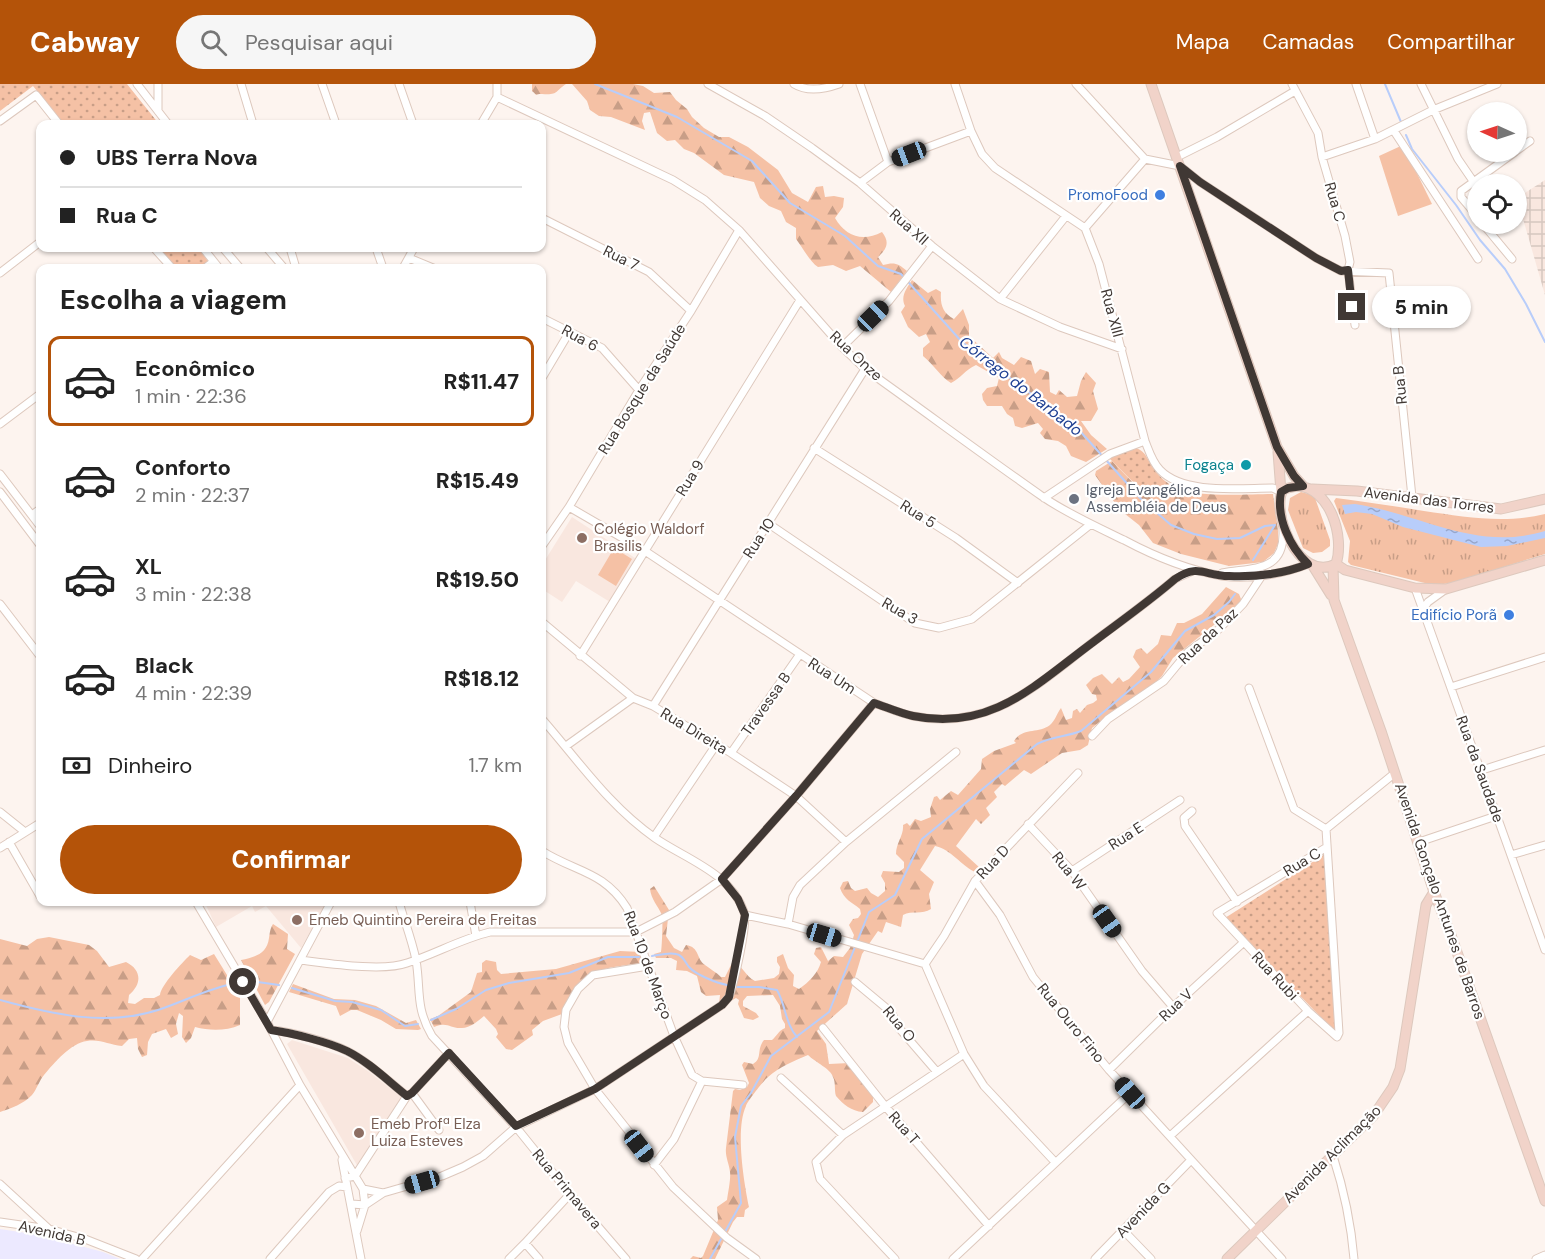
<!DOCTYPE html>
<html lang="pt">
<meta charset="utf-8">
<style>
:root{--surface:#fff;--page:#f6f6f6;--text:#222;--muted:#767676;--line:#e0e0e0;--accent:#b45309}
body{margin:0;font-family:"DM Sans",sans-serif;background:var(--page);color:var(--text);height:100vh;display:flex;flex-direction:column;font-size:22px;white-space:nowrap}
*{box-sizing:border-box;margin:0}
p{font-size:20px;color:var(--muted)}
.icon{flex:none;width:33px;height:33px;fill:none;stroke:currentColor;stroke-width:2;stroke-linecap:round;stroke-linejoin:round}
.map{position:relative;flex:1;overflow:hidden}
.details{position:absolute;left:36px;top:180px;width:510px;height:642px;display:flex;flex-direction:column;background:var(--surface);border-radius:12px;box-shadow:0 2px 4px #0004}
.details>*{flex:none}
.top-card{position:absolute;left:36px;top:36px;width:510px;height:132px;border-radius:12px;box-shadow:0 2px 4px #0004;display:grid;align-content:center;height:132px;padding:0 24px;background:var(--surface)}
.needle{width:39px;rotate:273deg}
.fabs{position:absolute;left:1467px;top:18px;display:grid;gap:12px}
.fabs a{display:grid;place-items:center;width:60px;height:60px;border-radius:50%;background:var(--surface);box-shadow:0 2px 4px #0004;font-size:30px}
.end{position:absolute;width:27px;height:27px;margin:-14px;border:8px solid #403834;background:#fff;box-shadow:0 0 0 3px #fff}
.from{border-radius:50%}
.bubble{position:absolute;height:42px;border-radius:21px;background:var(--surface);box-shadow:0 2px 4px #0004;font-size:20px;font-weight:800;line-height:42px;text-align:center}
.car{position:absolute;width:18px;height:36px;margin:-18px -9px;border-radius:8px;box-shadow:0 0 4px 2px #0007;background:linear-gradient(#222 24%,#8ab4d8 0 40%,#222 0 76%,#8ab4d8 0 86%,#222 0)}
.top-card b{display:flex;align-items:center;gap:21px;height:57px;font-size:22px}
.top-card b+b{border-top:2px solid var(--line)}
.top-card i{width:15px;height:15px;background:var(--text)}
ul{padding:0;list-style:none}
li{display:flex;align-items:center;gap:18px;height:90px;margin:0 12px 9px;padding:0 12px;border:3px solid transparent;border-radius:12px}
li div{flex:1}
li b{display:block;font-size:22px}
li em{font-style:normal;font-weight:800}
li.selected{border-color:var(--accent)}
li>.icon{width:54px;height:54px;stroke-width:1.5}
h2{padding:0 24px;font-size:27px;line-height:72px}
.pay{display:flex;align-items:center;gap:15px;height:66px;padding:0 24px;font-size:22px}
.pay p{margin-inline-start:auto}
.button{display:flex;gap:12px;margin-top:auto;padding:12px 24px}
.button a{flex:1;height:69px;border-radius:36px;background:var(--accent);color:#fff;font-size:24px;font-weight:800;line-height:69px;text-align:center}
header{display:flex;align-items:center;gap:36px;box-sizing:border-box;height:84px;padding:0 30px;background:var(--accent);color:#fff}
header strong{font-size:28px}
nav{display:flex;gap:33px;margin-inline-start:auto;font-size:21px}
.search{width:420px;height:54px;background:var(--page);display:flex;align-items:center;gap:15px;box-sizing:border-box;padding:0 21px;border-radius:33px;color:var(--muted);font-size:22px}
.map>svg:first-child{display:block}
.commercial{fill:#ece9ff}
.industrial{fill:url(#industrial-grid)}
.built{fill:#f9e7df}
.grass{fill:url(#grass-tufts)}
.forest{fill:url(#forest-firs)}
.park{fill:url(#park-dots)}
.pitch{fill:#f5c1a5}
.water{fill:url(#water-ripples)}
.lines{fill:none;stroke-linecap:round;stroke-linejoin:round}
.stream{stroke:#b8cdfa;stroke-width:2}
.street-casing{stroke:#ddc8bd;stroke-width:9}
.secondary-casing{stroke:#ddc8bd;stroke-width:11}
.street{stroke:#fff;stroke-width:7}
.secondary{stroke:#f1d3c9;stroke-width:9}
.route{stroke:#403834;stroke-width:8}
.shop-dot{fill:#3f7fe0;stroke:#fff;stroke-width:2}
.culture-dot{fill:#0f9aa8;stroke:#fff;stroke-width:2}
.worship-dot{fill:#6b7280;stroke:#fff;stroke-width:2}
.education-dot{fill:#8d6e63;stroke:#fff;stroke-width:2}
.labels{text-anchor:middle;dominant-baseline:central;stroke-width:4.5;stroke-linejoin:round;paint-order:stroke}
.shop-label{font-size:15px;fill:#366cbe;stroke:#fff;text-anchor:end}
.street-label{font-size:15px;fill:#403834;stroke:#fff}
.culture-label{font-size:15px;fill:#0d838f;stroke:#fff;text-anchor:end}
.worship-label{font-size:15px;fill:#5b616d;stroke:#fff;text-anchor:start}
.education-label{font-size:15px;fill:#785e54;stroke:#fff;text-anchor:start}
.water-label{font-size:16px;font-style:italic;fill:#204193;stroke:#fff}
</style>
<header>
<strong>Cabway</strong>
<div class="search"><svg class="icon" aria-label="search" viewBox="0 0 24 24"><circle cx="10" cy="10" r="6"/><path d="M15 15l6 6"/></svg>Pesquisar aqui</div>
<nav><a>Mapa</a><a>Camadas</a><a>Compartilhar</a></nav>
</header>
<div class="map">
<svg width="1545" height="1175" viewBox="0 0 1545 1175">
<defs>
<pattern id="industrial-grid" width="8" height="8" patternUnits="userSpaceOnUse" patternTransform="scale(1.5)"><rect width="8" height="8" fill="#f9e7df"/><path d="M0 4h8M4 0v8" fill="none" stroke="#d6c7c0"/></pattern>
<pattern id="grass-tufts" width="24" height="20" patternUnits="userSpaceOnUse" patternTransform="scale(1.5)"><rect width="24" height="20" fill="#f5c1a5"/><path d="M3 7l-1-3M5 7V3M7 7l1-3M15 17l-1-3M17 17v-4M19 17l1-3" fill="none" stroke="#c89e87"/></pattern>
<pattern id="forest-firs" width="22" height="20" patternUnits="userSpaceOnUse" patternTransform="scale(1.5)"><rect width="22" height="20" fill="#f5c1a5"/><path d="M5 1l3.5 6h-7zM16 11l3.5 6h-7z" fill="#c89e87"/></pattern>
<pattern id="park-dots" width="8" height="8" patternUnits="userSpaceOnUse" patternTransform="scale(1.5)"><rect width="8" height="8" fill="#f5c1a5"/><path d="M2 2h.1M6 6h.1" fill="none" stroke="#c89e87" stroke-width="1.8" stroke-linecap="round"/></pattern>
<pattern id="water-ripples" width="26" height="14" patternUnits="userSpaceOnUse" patternTransform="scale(1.5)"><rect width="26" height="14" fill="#b8cdfa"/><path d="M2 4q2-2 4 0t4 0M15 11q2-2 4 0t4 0" fill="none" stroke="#97a7cb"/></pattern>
</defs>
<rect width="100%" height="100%" fill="#fdf4ef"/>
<path class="commercial" d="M0,1145L40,1151L103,1168L120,1175H0Z"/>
<path class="industrial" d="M1545,96V211L1517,114Z"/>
<path class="built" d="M572,433L638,476L610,518L576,497L562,518L542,505V481Z
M208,818H327L301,864L266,822L255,828L252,822L216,843L206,821Z
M292,956L348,974L368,987L402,1014L358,1083L287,960Z"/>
<path class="grass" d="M1301,408L1309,410L1315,414L1330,456V462L1322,468L1313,469L1303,464L1288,426L1290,414Z
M1336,414C1365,418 1395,422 1424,427C1465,433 1504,440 1545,430V470L1453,499L1433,501L1351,481L1348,478L1350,457L1334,417Z"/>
<path class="forest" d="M532,0H566C554,8 559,11 542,10C533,10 539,13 532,7Z
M572,0H633L643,2L654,9L670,8L676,16L687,25L692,33L704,44L719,53H729L748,63L778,86L792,109L808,118L816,103L823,102L825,113L834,112L844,114L843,123L835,134C846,153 863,158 882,148C890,158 887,165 878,173L883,181C894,178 898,179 907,187L891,208L860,182L846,187L833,181L818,183C810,178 803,164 796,155V144L786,138L781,127L769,122L760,114L754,98L724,91L694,69L684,65L675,56L667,57L657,49L650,28L644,29L642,37L645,46L611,33L599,32L590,26L587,17Z
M912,196L928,209L936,205L941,208C940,221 943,229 954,235L963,225L969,241V252L993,274L999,268L1002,274L1014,281L1021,273L1031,277L1035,290L1040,285L1049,288L1050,308L1056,311L1059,306L1067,313L1077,312L1081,297L1086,288L1096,299L1093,307L1098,325L1091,337H1081L1091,351L1107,365L1086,378L1071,372L1066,362L1058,357L1045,355L1040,349L1043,345L1038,339L1022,344L1015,342L1013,334L1007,330L1002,322H987L983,316L982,310L987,304L997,302L999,294L976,281C965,286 961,294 951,299C941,293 933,280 923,272V264L930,258L926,250L919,253L908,243L901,228L905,222C900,212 907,204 912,196Z
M1112,377L1140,406L1165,412L1176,404C1197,414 1248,410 1273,410L1278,447V460L1274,469L1263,478L1229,482L1181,470L1153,459L1139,441L1120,426L1095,391L1096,387Z
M1226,503L1239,510L1241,515L1240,520L1173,574L1162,592L1148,606L1112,628L1092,644L1088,661L1080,666L1062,669L1031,690L1024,686L1005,702L1002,700L994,708L997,713L986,724L990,731L981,740L976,735L956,762L980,784L977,789C961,782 951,765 935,762L920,786L934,798L929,810L931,825C922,831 912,826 903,831L901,843L886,838L882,849L878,847L862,870L847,920L817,947L826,960L829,980L849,979L873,1010V1018L863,1028C851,1027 844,1021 836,1012C834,1006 836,999 833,993C831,985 815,978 808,971C794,977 779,983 768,993C764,996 747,1018 746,1022C735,1045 744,1099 749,1123L745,1126L744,1133H737L733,1138L715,1175H690L693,1172L701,1174L703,1172L718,1136L717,1123L727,1116C728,1109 731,1094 730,1088C729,1079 725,1073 726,1064L733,1007L735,1005L740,1006L747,1003L749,999L742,981L744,978L753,980C763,974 756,966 764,956H772C777,952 778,947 785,944V940L782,935L780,922L773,911L747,912L743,917V922L756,929L759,933L753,936L744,934L738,920L739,916L736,914L722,922L719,920L720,911L706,912L701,908L697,892L687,887L676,886L677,877L671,874H656L654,870L661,868C662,865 663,833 662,831C658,822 651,815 650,805L654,802L669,826L666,852L674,864L682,868L686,861C700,863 696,875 705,881C710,885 716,888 721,893H725L733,877C743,882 745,892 755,897L774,894L779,890L780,883L777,878V873L783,870L788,884L794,891L793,902L799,905C809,898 818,889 821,878L814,870L816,864L821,863L828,877L834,872L843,873L850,864L854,851L849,841L853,835L858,834L861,830L860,825C852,818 844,816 840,804L843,798L848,797L851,804L855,807L867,804L871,809L878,813L885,807V799L881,792L883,787L899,788L904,784V778L896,770C896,759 904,751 903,741L907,739L910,742L915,735L921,737L931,733L930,725L934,713L937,712L940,716L951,707L958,711L981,685L982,675L994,667L1016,659L1014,657C1023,643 1038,650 1050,641C1055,637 1057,629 1061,624L1066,636L1072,634L1073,627L1077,625L1080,629L1087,621L1093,619L1097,616L1096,611L1092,610L1086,601L1093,594L1102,590L1112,600L1119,593L1123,598L1129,595L1140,583L1133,573L1136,566L1141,564L1147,570L1158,560L1161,551L1171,552L1177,539H1184L1202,530Z
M273,840L288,850L287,865L295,870L269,918L265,921L241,876C255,873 267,870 269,854C270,848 270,845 273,840Z
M49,853L89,861L97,867L109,883L126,878C142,886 142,900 129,911L128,919L135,920L144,914H154L160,911C161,901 182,879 190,871L201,876L214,870L240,912V941C226,947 210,947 195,943L191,954L186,959L182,953L183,932L179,929L176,940L178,950L171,954L166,945L152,950L148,958L147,971L142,973L138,965L137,954L129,955L122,962C109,961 101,955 87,957C71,959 54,979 44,991C39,997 37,1005 32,1011C23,1020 12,1024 0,1028V855L27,862L37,855Z
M620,867L641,868L643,879C598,885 580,884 562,930L543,937L532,946L533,951L512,966L506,965L496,953L498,950L496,945L484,932C478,937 470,944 462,944C450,945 448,937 434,943L430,935L438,932L471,908L477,889L482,888V879L486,876L496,878L497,886L501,890L556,885Z
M293,900L334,915L355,916L376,922L406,939L416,936L421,945L418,946L396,945L381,936L357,926H351L340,932L336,922L289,908Z"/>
<path class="park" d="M0,0H127L159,40H64L33,2L0,27Z
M160,164H198L208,177L199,184H176Z
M1136,364C1146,367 1148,377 1154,385C1159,393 1168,400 1176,404L1165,412L1148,413L1109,374Z
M1325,770L1337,950L1225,834Z"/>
<path class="pitch" d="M1403,61L1432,120L1398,132L1379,72Z
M614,464L632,475L616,502L598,491Z"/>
<path class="water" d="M1355,420C1422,430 1475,468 1545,447V454L1507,462L1481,463L1403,443L1372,430L1356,428L1345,430L1342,421Z"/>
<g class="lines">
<path class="stream" d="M595,0L677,33L752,77L790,119L845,152L878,182L901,190L962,258L1079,346L1141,415L1171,441L1194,450L1217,455L1240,454L1265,442L1275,441
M1385,0L1401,38
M1406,51L1412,65L1456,121L1480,156L1505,185L1526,220L1545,258
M1253,476L1275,441
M652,872C659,871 669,868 676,870C683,871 685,878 689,883C696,891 717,899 727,901
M251,897L279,901
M737,903H759L777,906C786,922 785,939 797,953
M292,904L335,917L352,918L381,926L405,942L418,940
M0,916C51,930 106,943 158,926C185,917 209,904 236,899
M431,936L456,925L486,906L509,899L569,889L608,873H639
M710,1175L741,1119L735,1053L741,1022L751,1009L771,972L829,928L869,828L895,811L922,755L1037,660C1052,652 1066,653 1081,647L1151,588L1185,547L1214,531L1229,518L1235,510"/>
<g class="street-casing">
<path id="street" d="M137,0L168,40
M158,0V27
M241,0L253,40
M322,0L336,40
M399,0L413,40
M708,0L765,32L812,64L860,99L932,162L1000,215L1060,243L1122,265
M794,0C807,8 825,5 839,0
M955,0L971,47L982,70L995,84L1085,144L1099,180L1145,357C1149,367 1152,378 1160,386C1184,411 1240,404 1273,404L1281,408
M1076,0L1145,75
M1292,0L1318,49L1322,73L1345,152L1350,178L1348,186L1355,241
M1356,0L1375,55
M1421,0L1458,75L1473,97
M497,13L673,96L705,116L739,146L842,263L865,285C924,327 983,371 1043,413C1068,430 1097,443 1124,456C1154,472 1188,486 1222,492C1249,496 1283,490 1308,480
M0,37L36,11L59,40
M481,40L497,13V0
M1394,47L1478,175
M1516,67L1530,57
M1177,73L1217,53L1295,7
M1322,73L1375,55L1433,26L1497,0
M1145,75L1180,82L1200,98L1316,174L1341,187L1389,189L1412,413
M888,78L971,47
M860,99L888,78L860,0
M1478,133L1461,113V107L1515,68
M542,134L649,188L691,227
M1483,140L1512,175
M1085,144L1145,75
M154,164L172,184
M203,164L219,184
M223,164L240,184
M267,164L284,184
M290,164L296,184
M376,164L383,184
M409,174L433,184
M205,184L213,178
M403,184L414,164
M0,189L40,158
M1000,215L1066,132
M542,234L602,264L639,306
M842,263L889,217L932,162
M542,294L570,247
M0,340L40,310
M814,364L956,454L1018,499
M0,390L40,442
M0,408L40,461
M1044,414L1110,370L1145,357
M569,423L645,467L874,619C886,623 899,629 913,632C986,647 1031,606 1084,565C1114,542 1146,520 1175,495L1195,486
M32,431L40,425
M769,440L915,539L939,544L972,535L1091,440
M542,462L569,423L639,306L691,227L739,146
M1222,489C1253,483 1285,489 1283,446
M1415,504L1545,866
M0,520L40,572
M1423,525L1428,518L1446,505
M542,538L633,614L653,622L731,669L796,712L846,758
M580,572L800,216
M1451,603L1545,573
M1249,604L1294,725L1326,745
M653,622L865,285
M1092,652L1108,635L1164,597L1188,568L1218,546L1243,520L1263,490
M566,662L633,614
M731,669L800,570
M1479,687L1545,666
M1192,727L1184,734L1185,742L1237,818
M0,728L25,748
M1028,740L1072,787L1142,887L1173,923
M654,753L716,661
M9,758L40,812
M1419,758L1496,732
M1327,763L1217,829L1308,927L1337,953L1339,949L1326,745L1395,689
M0,764L40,739
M542,767C575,788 604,787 627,824L674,952L692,991L702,997L743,1001
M1511,771L1545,761
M1072,787L1180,716
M975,797L1000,831L1033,893L1109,986L1282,1175
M196,818L267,938L300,1001L363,1105L365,1121L357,1147
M399,818C404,836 412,856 416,876C421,906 415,923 432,952L516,1043L570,1110L626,1175
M470,818L476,852
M745,831L788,840L925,880L964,970L984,1002L1055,1078
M788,840L793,813L800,801L846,758L956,668
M300,876C326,879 383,888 407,879C435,870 461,855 490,848H636L675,828L722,795L796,712L874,619
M925,880L944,852L975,797L1078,689
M648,882L593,891L578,905L566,926L564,943L568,959L595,1005L673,1103L727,1154L756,1175
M855,898L891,928L899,944L937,988
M267,938L331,818
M823,944L885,1022L989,1142
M271,946C292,948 329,958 347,967C369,978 388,997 407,1012
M1109,986L1173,923L1244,858
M781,994L843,1051
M412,1009L439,1046
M1170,1052L1308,927
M1333,1072C1344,1106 1351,1139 1354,1175
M342,1076L361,1175
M654,1081L674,1055L702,997
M345,1094L355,1092L407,1012L412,1009L449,969
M0,1100L49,1145
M363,1105L383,1109L442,1092L463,1083L483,1072L516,1043L595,1005L722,921L729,913C734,898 748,841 744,828C731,789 686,775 655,754C609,722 578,676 542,635
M352,1120L365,1121L383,1109
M0,1138L49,1145L85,1155L136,1175
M1124,1147L1151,1175
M142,1175L300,1001
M270,1175L329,1108L339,1102L347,1103
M509,1175L525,1159
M539,1175L525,1159L570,1110
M895,1175L820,1095L816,1078L843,1051L964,970
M953,1175L1130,1009
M1095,1175L1191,1076
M1536,1175L1545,1171"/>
</g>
<g class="secondary-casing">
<path id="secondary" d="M1151,0L1277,363L1294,392L1303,402
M1278,368L1281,408
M1297,402C1330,403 1345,453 1336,480C1297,500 1269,423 1284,405Z
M1312,405L1357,407L1501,425L1545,415
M1336,480L1345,486L1415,504L1446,505L1545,476
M1313,482L1331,511
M1333,482L1334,516L1381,647L1434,808L1452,854L1545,1117
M1227,1175L1374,1031L1393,1003L1400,985L1426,821L1434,808"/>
</g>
<use href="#street" class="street"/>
<use href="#secondary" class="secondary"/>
</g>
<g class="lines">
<path class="route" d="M243,898L271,946C292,949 328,958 347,967C369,978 388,997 407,1012L412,1009L449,969L516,1042L595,1005L722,921L729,913L745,831L738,815L722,795L796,712L874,619C886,623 899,629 913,632C987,647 1030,606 1084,565C1114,542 1146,520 1175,495C1199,479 1204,492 1229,492C1255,493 1284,490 1308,480C1290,463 1276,434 1281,408L1288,404L1303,402L1294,392L1277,363L1180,82L1200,98L1316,174L1341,187L1348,186L1352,223"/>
</g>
<g class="shop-dot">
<circle cx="1160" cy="111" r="6"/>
<circle cx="1509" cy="531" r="6"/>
</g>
<circle class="culture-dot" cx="1246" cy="381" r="6"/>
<circle class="worship-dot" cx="1074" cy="415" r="6"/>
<g class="education-dot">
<circle cx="582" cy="454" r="6"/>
<circle cx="297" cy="836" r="6"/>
<circle cx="359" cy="1049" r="6"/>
</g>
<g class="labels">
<g class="shop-label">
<text x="1148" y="111">PromoFood</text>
<text x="1497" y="531">Edifício Porã</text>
</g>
<g class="street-label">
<text transform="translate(1335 118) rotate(74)">Rua C</text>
<text transform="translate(909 143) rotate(41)">Rua XII</text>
<text transform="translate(621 174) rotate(26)">Rua 7</text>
<text transform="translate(1112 229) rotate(75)">Rua XIII</text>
<text transform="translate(580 254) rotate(28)">Rua 6</text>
<text transform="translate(856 272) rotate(43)">Rua Onze</text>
<text transform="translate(1400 301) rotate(-96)">Rua B</text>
<text transform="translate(642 305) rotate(-58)">Rua Bosque da Saúde</text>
<text transform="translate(690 394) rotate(-58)">Rua 9</text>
<text transform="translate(1429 416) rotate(7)">Avenida das Torres</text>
<text transform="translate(918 430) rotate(32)">Rua 5</text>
<text transform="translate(759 454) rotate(-57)">Rua 10</text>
<text transform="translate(900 527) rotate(30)">Rua 3</text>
<text transform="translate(1208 552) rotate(-43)">Rua da Paz</text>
<text transform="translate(832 592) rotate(33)">Rua Um</text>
<text transform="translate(766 620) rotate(-55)">Travessa B</text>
<text transform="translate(694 647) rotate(31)">Rua Direita</text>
<text transform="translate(1480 685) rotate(70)">Rua da Saudade</text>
<text transform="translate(1126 752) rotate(-33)">Rua E</text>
<text transform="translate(993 778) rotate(-47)">Rua D</text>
<text transform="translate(1302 778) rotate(-31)">Rua C</text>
<text transform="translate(1069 787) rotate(51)">Rua W</text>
<text transform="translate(1440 817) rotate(71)">Avenida Gonçalo Antunes de Barros</text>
<text transform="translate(648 881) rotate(70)">Rua 10 de Março</text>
<text transform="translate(1275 892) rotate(47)">Rua Rubi</text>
<text transform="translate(1176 921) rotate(-43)">Rua V</text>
<text transform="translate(1071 939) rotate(51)">Rua Ouro Fino</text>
<text transform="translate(899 940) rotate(50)">Rua O</text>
<text transform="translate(904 1044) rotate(49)">Rua T</text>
<text transform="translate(1332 1070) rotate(-45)">Avenida Aclimação</text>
<text transform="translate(567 1105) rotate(50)">Rua Primavera</text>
<text transform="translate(1143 1126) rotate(-46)">Avenida G</text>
<text transform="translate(52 1149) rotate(13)">Avenida B</text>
</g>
<g class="culture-label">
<text x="1234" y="381">Fogaça</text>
</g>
<g class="worship-label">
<text x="1086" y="406">Igreja Evangélica<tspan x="1086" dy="17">Assembléia de Deus</tspan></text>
</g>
<g class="education-label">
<text x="594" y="445">Colégio Waldorf<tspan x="594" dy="17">Brasilis</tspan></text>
<text x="309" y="836">Emeb Quintino Pereira de Freitas</text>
<text x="371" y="1040">Emeb Profª Elza<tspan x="371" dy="17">Luiza Esteves</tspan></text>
</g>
<g class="water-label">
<text transform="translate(1021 302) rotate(38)">Córrego do Barbado</text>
</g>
</g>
</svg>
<div class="fabs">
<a><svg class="needle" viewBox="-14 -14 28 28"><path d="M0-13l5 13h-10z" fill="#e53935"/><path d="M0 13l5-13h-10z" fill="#767676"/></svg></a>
<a><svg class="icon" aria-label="locate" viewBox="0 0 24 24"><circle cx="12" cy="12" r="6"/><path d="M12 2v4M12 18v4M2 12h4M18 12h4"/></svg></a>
</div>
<i class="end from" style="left:243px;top:898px"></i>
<i class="end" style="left:1352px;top:223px"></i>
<div class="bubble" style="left:1372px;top:202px;width:99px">5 min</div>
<i class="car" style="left:909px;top:70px;rotate:249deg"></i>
<i class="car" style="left:873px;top:232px;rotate:46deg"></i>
<i class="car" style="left:1107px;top:837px;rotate:145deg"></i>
<i class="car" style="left:824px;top:851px;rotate:107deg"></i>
<i class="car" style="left:1130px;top:1009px;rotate:318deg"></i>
<i class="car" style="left:639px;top:1062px;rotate:142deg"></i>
<i class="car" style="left:422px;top:1098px;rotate:254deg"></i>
<div class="top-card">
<b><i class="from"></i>UBS Terra Nova</b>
<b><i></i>Rua C</b>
</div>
<section class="details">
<h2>Escolha a viagem</h2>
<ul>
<li class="selected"><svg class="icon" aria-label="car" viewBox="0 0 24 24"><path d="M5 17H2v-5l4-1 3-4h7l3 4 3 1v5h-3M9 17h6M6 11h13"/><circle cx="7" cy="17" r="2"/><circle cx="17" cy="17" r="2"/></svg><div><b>Econômico</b><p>1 min · 22:36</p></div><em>R$11.47</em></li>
<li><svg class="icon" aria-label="car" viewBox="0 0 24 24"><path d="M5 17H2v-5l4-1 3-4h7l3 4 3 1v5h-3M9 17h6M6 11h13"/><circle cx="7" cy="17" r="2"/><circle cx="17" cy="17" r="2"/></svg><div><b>Conforto</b><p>2 min · 22:37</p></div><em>R$15.49</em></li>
<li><svg class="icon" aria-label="car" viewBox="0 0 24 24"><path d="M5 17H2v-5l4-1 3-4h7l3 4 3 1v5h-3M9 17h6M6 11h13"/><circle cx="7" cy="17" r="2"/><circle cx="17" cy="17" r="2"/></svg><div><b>XL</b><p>3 min · 22:38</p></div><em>R$19.50</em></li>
<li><svg class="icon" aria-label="car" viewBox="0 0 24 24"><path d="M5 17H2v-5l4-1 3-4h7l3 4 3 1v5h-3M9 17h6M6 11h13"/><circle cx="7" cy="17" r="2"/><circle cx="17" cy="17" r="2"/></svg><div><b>Black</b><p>4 min · 22:39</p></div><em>R$18.12</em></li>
</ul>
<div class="pay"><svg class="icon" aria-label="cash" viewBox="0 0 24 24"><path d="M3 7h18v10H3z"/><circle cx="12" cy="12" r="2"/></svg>Dinheiro<p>1.7 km</p></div>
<div class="button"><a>Confirmar</a></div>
</section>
</div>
